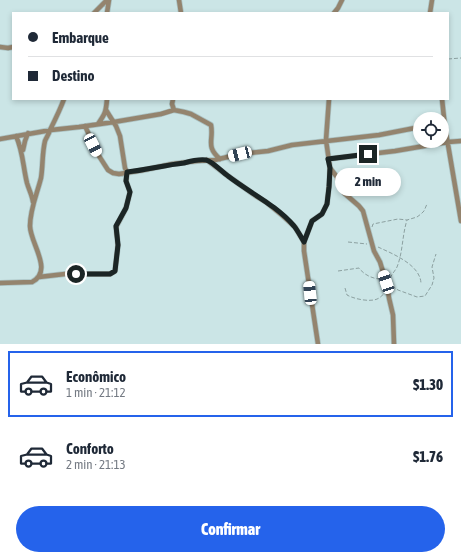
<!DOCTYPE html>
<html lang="pt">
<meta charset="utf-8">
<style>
:root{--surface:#fff;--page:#f6f6f7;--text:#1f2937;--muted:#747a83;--line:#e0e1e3;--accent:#2563eb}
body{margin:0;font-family:"Asap Condensed",sans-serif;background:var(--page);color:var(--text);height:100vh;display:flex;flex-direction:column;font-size:15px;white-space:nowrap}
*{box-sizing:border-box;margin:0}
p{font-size:13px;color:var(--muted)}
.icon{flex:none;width:22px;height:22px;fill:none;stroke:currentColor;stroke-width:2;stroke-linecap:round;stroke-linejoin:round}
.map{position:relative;height:344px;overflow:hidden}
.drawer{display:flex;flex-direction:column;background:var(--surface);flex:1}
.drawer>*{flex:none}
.top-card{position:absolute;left:12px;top:12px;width:437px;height:88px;border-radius:0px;box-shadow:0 2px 6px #0003;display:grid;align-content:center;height:88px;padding:0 16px;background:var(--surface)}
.fabs{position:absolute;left:413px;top:112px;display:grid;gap:8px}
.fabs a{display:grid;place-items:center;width:36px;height:36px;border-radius:50%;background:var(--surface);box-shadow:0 2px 6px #0003;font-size:20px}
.end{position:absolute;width:18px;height:18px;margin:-9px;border:5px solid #1b2525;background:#fff;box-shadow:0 0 0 2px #fff}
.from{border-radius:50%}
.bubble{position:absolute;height:28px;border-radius:14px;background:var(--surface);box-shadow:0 2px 6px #0003;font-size:13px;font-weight:800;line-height:28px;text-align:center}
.car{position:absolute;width:12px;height:24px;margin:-12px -6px;border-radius:5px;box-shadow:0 0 3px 1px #0007;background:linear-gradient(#fff 24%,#345 0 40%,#fff 0 76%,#345 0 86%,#fff 0)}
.top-card b{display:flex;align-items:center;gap:14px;height:38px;font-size:15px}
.top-card b+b{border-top:1px solid var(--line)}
.top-card i{width:10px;height:10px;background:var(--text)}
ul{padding:7px 0 0;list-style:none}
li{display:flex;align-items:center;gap:12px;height:66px;margin:0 8px 6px;padding:0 8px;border:2px solid transparent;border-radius:0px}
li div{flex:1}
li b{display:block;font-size:15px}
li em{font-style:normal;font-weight:800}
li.current{border-color:var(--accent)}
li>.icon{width:36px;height:36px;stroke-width:1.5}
.cta{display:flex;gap:8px;margin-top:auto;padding:8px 16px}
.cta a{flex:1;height:46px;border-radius:24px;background:var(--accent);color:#fff;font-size:16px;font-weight:800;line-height:46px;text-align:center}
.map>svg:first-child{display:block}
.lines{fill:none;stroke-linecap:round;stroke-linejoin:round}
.minor-casing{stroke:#abc2c3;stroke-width:6}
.path{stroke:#8ca0a0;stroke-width:1;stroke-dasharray:4 2;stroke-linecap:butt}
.minor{stroke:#94846e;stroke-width:4.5}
.route{stroke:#1b2525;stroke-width:5}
</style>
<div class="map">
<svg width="461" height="344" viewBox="0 0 461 344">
<rect width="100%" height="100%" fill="#cbe5e6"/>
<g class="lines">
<g class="minor-casing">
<path id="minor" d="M179,0L181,13
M94,13L107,0
M107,13L109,0
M334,13L338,8L342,0
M430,13L432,0
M0,47L8,48L13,47
M173,99L172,104L174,110
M442,99L445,127L461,221
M98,124C105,114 106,112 107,99
M85,126L99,156L108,170L113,173L119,174L144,170L172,164L197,161L215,160L240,154L268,151L292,145L379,135L415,128L420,129
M16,136C23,151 23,167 27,183C29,190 32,195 33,202
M0,139L51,130L79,127L114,122L161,114L174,110L184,112L191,114L211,125C214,140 205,146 220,159
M23,150L25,141L28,133
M328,159L395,151L448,142L461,141
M207,160L228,176L256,196L266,202L283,216L295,227L304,242
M330,168L337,177L340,188L344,193L359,206L363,211L374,251L380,262L387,285L389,298L393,315L394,344
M39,277L65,274H110L115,271L118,245L116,227L126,208L130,192L126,181L127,172L125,168L120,136L116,126L106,110
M0,283L32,282C54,271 30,243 30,226C30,209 37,194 41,178C43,166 42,153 45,141C46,138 49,134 50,130C55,120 60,110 64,99
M318,344L304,251V242L312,221L322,214L327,204L329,187L330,168L326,140L329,99"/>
</g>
<path class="path" d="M448,59L461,58
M372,227L373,224L398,219L407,220L417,217L421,214L424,211L427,204
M348,242L367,244
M378,247C393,254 421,265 421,284
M338,271L359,268C364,275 373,279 381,279
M390,278C392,274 395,271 397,267C403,252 402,236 407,220
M392,286L398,290L417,297L425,296L432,285L434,278L432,267L436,254
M345,288L347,295C354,299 372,303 379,298C381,297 382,295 384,294"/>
<use href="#minor" class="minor"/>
</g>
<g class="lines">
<path class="route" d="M76,274H110L115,271L118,245L116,226L126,208L130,192L126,181L127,172C146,170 165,165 184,163C191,161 199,159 206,160C212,161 222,172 228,176C250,193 276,205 294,226C298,231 301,237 304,242L312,221L322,214L327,204L329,187L330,168L328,159L368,154"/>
</g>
</svg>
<div class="fabs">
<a><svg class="icon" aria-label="locate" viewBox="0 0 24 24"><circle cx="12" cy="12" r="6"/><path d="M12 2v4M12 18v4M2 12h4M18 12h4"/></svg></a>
</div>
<i class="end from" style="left:76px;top:274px"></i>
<i class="end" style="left:368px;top:154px"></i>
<div class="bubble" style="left:335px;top:168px;width:66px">2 min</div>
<i class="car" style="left:93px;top:145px;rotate:153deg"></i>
<i class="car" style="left:240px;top:154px;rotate:256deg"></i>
<i class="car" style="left:386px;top:282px;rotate:342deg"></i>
<i class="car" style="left:310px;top:293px;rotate:354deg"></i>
<div class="top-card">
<b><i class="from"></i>Embarque</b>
<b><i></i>Destino</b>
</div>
</div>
<section class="drawer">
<ul>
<li class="current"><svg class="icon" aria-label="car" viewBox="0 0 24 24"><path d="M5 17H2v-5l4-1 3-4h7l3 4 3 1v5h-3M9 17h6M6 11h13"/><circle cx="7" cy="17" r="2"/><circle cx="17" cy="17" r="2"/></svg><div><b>Econômico</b><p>1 min · 21:12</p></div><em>$1.30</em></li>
<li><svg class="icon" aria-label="car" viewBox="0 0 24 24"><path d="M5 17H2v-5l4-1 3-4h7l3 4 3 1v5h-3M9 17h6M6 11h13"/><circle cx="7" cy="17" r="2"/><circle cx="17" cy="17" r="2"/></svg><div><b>Conforto</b><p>2 min · 21:13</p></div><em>$1.76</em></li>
</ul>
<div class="cta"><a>Confirmar</a></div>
</section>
